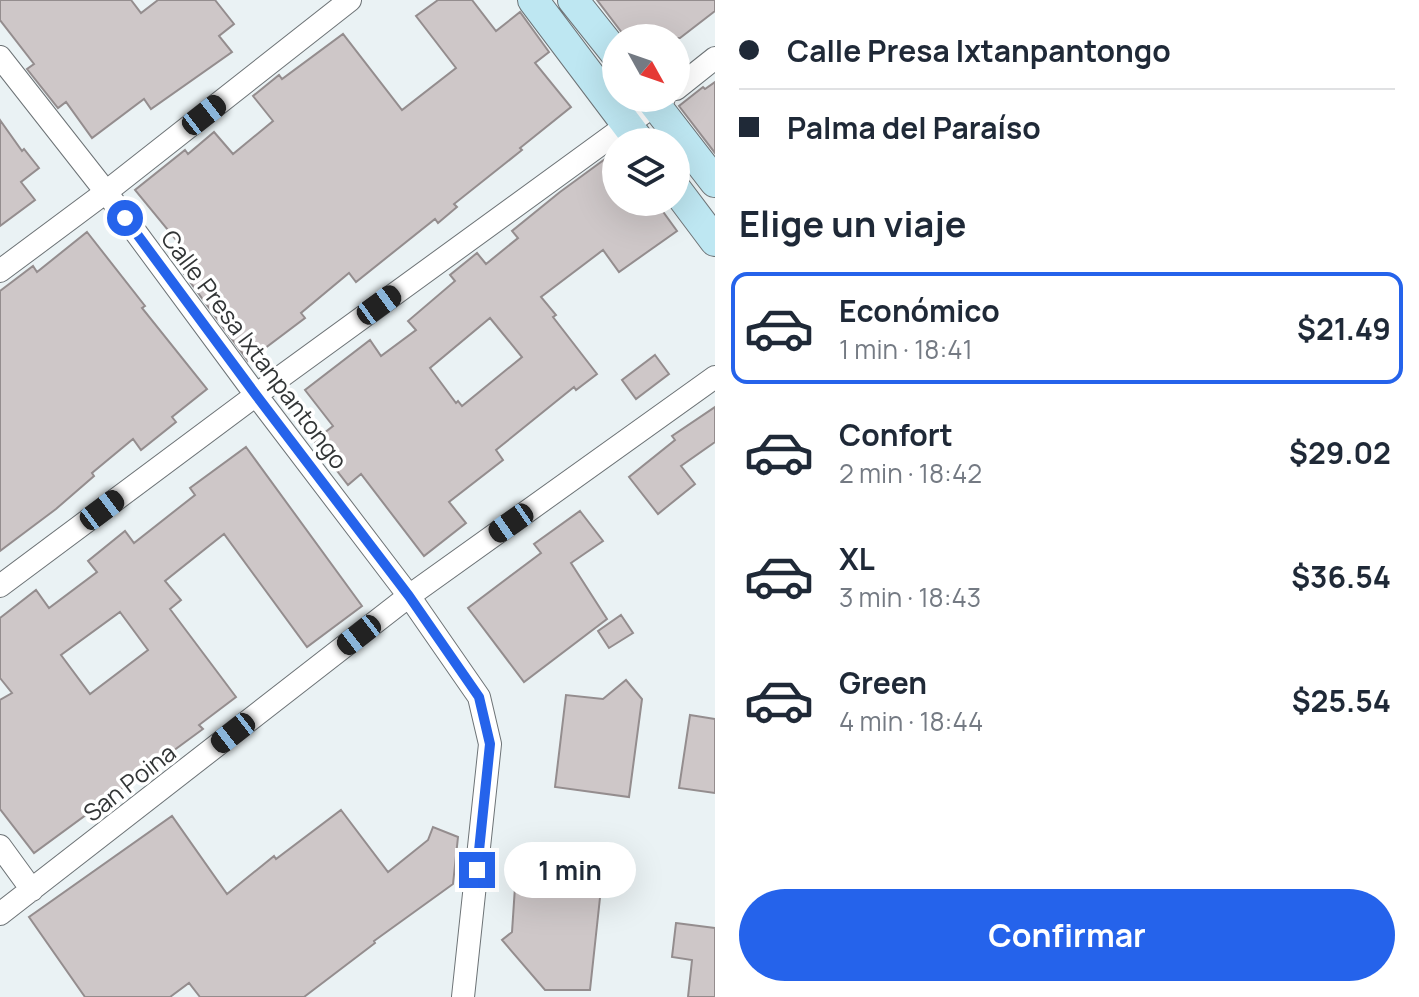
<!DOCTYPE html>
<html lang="es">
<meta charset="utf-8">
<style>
:root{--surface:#fff;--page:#f6f6f7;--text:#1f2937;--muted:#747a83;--line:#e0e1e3;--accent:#2563eb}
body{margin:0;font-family:Manrope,sans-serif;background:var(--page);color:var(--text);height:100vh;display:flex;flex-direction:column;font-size:30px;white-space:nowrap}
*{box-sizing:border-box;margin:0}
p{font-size:26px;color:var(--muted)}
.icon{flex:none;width:44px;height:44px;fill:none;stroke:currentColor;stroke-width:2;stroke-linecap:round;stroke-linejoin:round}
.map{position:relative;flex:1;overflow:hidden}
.sheet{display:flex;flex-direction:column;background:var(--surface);width:704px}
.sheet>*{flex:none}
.guide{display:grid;align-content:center;height:176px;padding:0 24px;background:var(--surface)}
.needle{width:52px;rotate:130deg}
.tools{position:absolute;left:602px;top:24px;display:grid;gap:16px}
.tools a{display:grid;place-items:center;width:88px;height:88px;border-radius:50%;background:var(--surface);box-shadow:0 8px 32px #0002;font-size:40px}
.end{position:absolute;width:36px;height:36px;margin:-18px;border:10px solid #2563eb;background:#fff;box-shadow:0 0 0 4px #fff}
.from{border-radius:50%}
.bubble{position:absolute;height:56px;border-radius:28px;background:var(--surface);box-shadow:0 8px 32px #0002;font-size:26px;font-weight:700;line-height:56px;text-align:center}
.car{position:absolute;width:24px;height:48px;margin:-24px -12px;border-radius:10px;box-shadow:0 0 6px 2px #0007;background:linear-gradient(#222 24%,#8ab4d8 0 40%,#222 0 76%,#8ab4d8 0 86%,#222 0)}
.guide b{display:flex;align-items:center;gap:28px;height:76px;font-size:30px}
.guide b+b{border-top:2px solid var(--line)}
.guide i{width:20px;height:20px;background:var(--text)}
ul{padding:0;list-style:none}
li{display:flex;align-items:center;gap:24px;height:112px;margin:0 16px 12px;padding:0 8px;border:4px solid transparent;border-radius:16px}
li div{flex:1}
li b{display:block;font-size:30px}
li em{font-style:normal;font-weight:700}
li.current{border-color:var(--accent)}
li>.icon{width:72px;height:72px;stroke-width:1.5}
h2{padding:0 24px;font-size:36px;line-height:96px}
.primary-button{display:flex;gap:16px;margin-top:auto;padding:16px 24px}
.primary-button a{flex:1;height:92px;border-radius:48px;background:var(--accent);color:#fff;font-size:32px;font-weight:700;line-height:92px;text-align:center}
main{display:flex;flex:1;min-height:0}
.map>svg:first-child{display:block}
.building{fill:#cec7c8;stroke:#948d8e;stroke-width:2;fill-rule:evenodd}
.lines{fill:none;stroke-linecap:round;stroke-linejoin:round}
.minor-casing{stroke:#6d7376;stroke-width:24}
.secondary-casing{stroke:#6d7376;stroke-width:32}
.minor{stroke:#fff;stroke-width:22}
.secondary{stroke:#bee7f2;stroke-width:30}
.route{stroke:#2563eb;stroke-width:10}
.labels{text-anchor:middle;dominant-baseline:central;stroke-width:7;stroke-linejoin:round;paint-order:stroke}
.street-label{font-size:24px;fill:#323536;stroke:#fff}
</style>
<main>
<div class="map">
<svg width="715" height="997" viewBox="0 0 715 997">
<rect width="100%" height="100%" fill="#eaf2f4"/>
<path class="building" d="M0,0H131L141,13L158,0H215L234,24L219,36L232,52L151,109L144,99L92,138L66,102L58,108L27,69L34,64L0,20Z
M438,0H472L496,31L520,12L549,52L535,63L571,107L520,148L522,150L454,204L457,207L438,223L435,219L356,282L349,273L301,313L305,318L248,361L171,256L182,247L135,190L185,150L188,154L214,132L233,154L273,121L253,96L279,75L282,79L343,34L402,110L456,68L416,16Z
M597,0H715V11L680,38H626Z
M715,82V153L679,106L703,87L705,89Z
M0,120L22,151L24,149L39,168L21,182L35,200L0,226Z
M616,151V202H656L677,231L619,272L603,250L541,297L556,315L553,317L597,374L576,390L574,387L496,450L503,460L449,502L466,523L424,556L361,474L348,485L314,441L333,426L305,390L370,340L381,356L416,330L408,321L455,281L450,275L477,253L486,264L518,238L512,231L560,192ZM490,318L522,357L462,406L458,401L456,403L430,368Z
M87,232L145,306L142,308L207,389L172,417L176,422L141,450L133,439L92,473L94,476L56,509L0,551V291L33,266L37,272Z
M655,355L669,374L636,399L622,380Z
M715,407V442L681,466L695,484L658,514L629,477L675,440L672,436Z
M246,447L362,606L307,647L224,534L165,581L181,600L170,609L236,697L199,725L203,729L34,853L0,809V700L12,693L0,678V618L36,590L49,608L97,572L88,561L125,531L134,543L195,495L190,488ZM120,612L148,650L90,694L61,655Z
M580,511L603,541L571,563L607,619L524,682L468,608L541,553L534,544Z
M621,615L633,633L609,648L598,631Z
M626,680L642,699L629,797L555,787L566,695L603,699Z
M690,715L715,719V793L679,788Z
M341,810L388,872L428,840L433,827L458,837L453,884L374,941L375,943L304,997H200L189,983L170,997H85L29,917L172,816L227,894L274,856L276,859Z
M542,865L603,870L590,990H545L502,940L512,932L515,887L540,885Z
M676,923L715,928V997H688L692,960L672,957Z"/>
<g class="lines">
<g class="minor-casing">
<path id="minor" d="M0,57L106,192L256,395L409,596L479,697L490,744L463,997
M676,89L715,58
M0,271L106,192L350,0
M0,586L256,395L664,98
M0,846L32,890
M0,914L409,596L715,377"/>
</g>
<g class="secondary-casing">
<path id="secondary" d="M533,0L640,142
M573,0L616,54
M650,98L715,182
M676,189L715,241"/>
</g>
<use href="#minor" class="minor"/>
<use href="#secondary" class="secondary"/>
</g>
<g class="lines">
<path class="route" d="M125,218L256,395L409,596L479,697L490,744L477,870"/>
</g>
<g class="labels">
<g class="street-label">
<text transform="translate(255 349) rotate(53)">Calle Presa Ixtanpantongo</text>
<text transform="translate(129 782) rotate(-38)">San Poina</text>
</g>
</g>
</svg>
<div class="tools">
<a><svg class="needle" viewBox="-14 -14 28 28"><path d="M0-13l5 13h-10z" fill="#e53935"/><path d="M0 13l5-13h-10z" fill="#747a83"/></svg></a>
<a><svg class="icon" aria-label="layers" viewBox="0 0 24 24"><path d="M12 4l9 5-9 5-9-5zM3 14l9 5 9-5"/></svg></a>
</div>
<i class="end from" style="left:125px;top:218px"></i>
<i class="end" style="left:477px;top:870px"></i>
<div class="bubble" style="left:504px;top:842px;width:132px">1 min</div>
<i class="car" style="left:204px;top:115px;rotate:52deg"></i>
<i class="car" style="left:379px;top:305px;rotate:54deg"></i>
<i class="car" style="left:102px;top:510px;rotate:53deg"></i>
<i class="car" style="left:511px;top:523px;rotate:235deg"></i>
<i class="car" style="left:359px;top:635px;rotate:232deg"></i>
<i class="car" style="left:233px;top:733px;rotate:232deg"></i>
</div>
<section class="sheet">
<div class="guide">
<b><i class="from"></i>Calle Presa Ixtanpantongo</b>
<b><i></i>Palma del Paraíso</b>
</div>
<h2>Elige un viaje</h2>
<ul>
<li class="current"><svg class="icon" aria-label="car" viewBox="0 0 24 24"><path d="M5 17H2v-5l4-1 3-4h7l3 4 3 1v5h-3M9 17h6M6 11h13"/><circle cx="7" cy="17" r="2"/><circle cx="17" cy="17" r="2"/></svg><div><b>Económico</b><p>1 min · 18:41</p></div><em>$21.49</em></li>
<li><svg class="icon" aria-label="car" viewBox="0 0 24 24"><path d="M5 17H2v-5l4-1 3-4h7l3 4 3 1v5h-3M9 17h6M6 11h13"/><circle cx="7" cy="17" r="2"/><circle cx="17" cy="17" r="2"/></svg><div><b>Confort</b><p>2 min · 18:42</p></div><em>$29.02</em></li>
<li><svg class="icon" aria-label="car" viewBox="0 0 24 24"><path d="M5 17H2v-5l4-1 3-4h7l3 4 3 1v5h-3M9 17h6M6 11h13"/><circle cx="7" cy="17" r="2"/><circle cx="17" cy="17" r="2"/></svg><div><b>XL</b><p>3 min · 18:43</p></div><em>$36.54</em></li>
<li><svg class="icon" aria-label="car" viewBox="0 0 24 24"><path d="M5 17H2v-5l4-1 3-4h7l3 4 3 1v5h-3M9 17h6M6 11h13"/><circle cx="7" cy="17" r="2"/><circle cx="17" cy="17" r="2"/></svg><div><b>Green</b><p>4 min · 18:44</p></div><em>$25.54</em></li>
</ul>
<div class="primary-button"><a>Confirmar</a></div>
</section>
</main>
